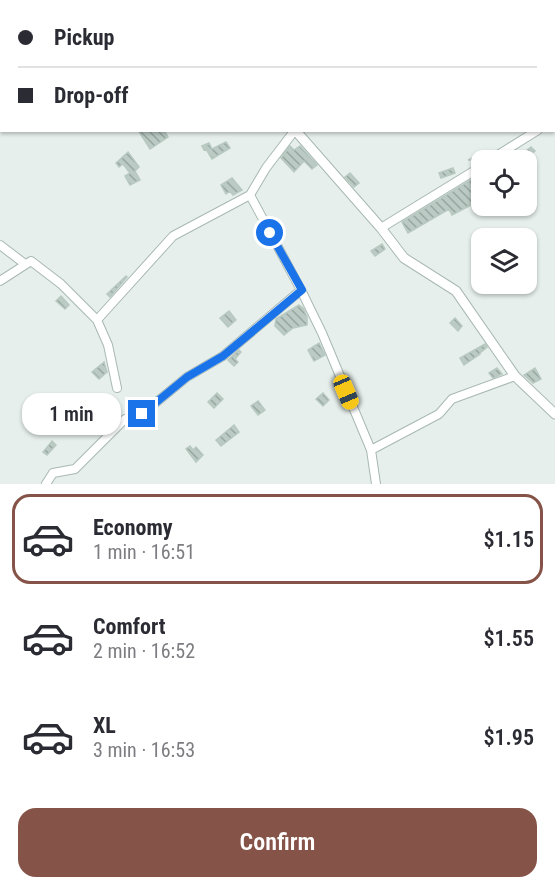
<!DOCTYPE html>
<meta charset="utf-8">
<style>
:root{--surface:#fff;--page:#f7f7f7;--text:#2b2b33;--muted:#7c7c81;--line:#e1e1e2;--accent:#855347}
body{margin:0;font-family:"Roboto Condensed",sans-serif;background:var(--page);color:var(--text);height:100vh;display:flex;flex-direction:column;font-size:22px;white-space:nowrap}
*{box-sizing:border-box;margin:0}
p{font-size:20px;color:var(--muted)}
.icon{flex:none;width:33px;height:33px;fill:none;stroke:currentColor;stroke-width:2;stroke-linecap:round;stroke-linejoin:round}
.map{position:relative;height:484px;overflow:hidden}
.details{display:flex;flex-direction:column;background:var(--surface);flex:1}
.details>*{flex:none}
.top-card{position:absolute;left:0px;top:0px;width:555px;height:132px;box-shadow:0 2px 4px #0004;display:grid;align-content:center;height:132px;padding:0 18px;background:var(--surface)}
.fabs{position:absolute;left:471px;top:150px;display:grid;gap:12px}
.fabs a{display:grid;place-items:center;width:66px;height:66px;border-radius:12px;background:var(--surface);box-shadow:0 2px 4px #0004;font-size:30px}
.end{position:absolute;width:27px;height:27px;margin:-14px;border:8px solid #1a73e8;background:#fff;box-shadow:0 0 0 3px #fff}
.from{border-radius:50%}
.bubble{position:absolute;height:42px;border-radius:18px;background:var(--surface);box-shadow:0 2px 4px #0004;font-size:20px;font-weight:600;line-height:42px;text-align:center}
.car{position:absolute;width:18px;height:36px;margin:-18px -9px;border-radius:8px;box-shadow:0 0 4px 2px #0007;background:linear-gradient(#f5c518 24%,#345 0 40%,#f5c518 0 76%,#345 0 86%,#f5c518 0)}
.top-card b{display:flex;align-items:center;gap:21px;height:57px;font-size:22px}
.top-card b+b{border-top:2px solid var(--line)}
.top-card i{width:15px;height:15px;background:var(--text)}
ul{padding:10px 0 0;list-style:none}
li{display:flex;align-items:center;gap:18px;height:90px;margin:0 12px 9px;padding:0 6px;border:3px solid transparent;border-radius:18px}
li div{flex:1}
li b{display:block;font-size:22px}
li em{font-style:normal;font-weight:600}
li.selected{border-color:var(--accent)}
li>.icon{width:54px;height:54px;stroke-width:1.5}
.cta{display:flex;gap:12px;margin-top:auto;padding:12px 18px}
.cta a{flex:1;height:69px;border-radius:18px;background:var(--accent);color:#fff;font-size:24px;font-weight:600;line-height:69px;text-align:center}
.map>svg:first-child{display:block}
.building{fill:url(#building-back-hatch);stroke:#b8c9c2;stroke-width:1.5}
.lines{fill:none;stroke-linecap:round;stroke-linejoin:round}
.minor-casing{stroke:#a8b8b2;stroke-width:10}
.tertiary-casing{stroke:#a8b8b2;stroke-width:11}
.minor{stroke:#fff;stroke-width:8}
.tertiary{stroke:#fff;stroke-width:9}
.route{stroke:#1a73e8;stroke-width:8}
</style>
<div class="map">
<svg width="555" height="484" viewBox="0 0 555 484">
<defs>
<pattern id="building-back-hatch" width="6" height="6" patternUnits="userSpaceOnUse" patternTransform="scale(1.5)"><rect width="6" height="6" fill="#bbcac4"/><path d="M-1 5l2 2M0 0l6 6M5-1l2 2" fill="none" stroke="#98a6a0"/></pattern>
</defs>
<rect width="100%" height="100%" fill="#e6efeb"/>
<path class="building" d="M138,130H164L168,137L150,149Z
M226,142L230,148L212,159L206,149L204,150L202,146L209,143L212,149Z
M290,146L294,150L300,146L317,165L312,169L304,161L294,172L281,158Z
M531,147L535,151L524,160H514Z
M128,152L139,167L135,171L140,180L130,185L125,176L130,173L123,164L119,167L116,163Z
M490,152L484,160L476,163L475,160H468Z
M453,168L455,173L441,178L439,173Z
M350,173L359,183L354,187L345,177Z
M482,173V193L474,197L477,202L452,215L449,209L408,233L402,222Z
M232,178L242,190L233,195L230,191L226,194L221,185Z
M382,244L385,249L375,256L371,251Z
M126,276L127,277L110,297L107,294Z
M61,296L69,305L65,309L56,301Z
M299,305L303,308L307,317V325L293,328L284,335L275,326L276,319Z
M229,311L236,320L228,327L220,318Z
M455,318L462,326L458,331L450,323Z
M319,343L325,355L314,361L308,350Z
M485,344L487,347L480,353V354L464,365L460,358Z
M239,350L241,352L235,359L238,362L234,366L228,360Z
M104,362L107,372L99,379L92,372Z
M497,368L502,374L493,378L489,373Z
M535,368L541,379L533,383L524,375Z
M217,393L223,399L214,408L208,402Z
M323,393L329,400L323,406L316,399Z
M258,401L265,410L258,415L251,406Z
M83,402L93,411L87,417L82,412L71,422L65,416L72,410L75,413Z
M234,425L239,432L221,446L216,440Z
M52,441L56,445L47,455L43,452Z
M190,446L193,450L196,447L203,455L196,462L186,449Z"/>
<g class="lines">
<g class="minor-casing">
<path id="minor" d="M221,2L223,0
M554,121L555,120
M490,160L538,130
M250,195L266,168L295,130
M381,228L482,166
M0,245L25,264
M0,281L31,261L61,284L97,320L173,236L250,195L301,290L223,356L187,377L142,414L125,419L75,469L53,473L46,484
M301,290L322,333L371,450L376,484
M97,320L108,345L117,388
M371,450L439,414L452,399L515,376"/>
</g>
<g class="tertiary-casing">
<path id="tertiary" d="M186,0L187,2
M295,130L381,228L404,258L456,291L515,376L555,414"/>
</g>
<use href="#minor" class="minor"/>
<use href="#tertiary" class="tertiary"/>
</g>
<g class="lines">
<path class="route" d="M142,414L187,377L223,356L302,290L270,233"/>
</g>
</svg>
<div class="fabs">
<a><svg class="icon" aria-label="locate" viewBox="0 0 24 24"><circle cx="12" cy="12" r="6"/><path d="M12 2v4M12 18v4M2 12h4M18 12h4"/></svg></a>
<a><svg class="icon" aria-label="layers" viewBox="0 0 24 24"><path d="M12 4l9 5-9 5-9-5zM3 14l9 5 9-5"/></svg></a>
</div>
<i class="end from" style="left:270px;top:233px"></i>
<i class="end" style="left:142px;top:414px"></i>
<div class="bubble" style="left:22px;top:393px;width:99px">1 min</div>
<i class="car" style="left:346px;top:392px;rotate:157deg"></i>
<div class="top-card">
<b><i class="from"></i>Pickup</b>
<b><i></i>Drop-off</b>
</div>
</div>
<section class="details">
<ul>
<li class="selected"><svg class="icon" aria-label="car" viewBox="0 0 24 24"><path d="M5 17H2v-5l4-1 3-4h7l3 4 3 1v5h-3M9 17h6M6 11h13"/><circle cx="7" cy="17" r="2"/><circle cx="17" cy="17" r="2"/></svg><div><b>Economy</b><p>1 min · 16:51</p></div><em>$1.15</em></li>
<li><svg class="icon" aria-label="car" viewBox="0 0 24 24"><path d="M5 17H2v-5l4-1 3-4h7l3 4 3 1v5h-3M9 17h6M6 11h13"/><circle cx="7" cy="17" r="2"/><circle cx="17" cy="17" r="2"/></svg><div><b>Comfort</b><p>2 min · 16:52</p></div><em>$1.55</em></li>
<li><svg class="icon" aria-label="car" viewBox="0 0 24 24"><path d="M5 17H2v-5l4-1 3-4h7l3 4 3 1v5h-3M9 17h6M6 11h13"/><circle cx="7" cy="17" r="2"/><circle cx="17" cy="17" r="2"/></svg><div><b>XL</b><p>3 min · 16:53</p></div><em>$1.95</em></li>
</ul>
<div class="cta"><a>Confirm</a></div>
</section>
